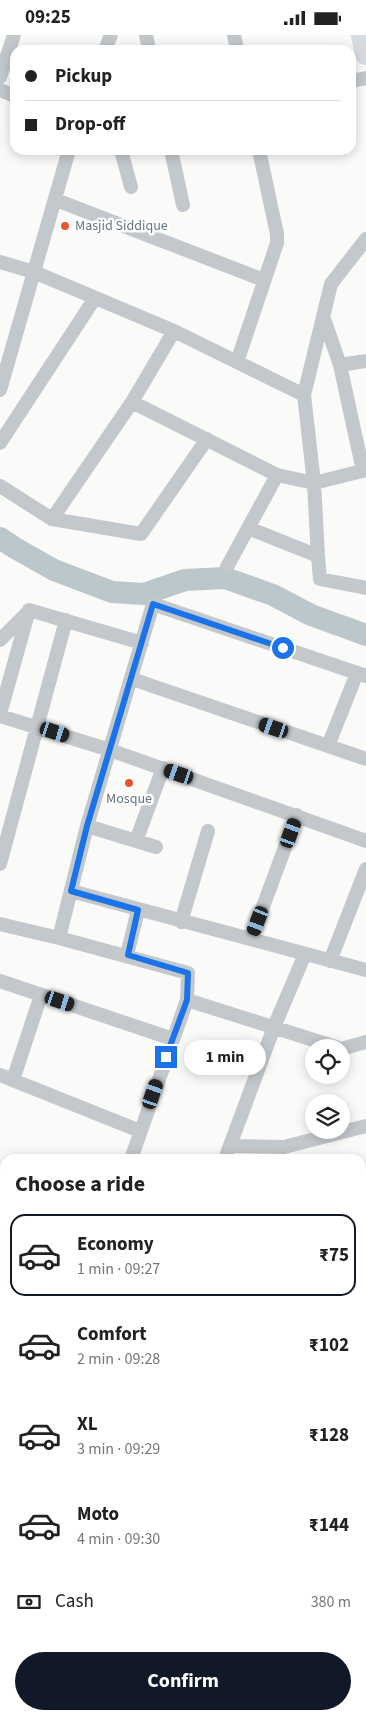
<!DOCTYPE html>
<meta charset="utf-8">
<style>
:root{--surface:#fff;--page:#f2f2f2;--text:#222;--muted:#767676;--line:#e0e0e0;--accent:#111827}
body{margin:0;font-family:"Source Sans 3",sans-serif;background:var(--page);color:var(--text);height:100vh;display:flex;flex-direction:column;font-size:19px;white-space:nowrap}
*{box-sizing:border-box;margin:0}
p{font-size:16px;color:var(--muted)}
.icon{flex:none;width:28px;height:28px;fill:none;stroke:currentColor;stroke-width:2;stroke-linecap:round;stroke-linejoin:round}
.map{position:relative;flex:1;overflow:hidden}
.panel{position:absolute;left:0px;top:1119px;width:366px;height:566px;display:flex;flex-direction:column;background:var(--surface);border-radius:15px 15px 0 0;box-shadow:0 2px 12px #0003}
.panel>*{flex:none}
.top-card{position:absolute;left:10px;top:10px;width:346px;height:110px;border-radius:15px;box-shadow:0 2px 12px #0003;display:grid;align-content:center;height:110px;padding:0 15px;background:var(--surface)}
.controls{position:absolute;left:305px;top:1004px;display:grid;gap:10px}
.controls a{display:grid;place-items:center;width:45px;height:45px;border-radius:50%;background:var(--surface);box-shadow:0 2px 12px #0003;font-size:25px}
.end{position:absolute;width:22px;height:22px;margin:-11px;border:6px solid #1a73e8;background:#fff;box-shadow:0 0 0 2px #fff}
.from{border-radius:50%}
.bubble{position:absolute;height:35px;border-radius:18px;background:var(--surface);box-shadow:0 2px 12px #0003;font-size:16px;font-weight:700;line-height:35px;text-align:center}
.car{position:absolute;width:15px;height:30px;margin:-15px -8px;border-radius:6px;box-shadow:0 0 4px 1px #0007;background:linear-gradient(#222 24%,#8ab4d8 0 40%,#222 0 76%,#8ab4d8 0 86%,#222 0)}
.top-card b{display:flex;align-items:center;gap:18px;height:48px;font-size:19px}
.top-card b+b{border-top:1px solid var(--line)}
.top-card i{width:12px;height:12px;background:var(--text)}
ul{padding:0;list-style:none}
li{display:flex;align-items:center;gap:15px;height:82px;margin:0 10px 8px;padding:0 5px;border:2px solid transparent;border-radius:15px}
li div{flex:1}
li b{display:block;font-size:19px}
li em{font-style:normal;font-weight:700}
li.active{border-color:var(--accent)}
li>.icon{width:45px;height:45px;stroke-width:1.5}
h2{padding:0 15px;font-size:22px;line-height:60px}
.pay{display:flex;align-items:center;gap:12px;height:55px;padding:0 15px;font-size:19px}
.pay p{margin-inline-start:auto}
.button{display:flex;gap:10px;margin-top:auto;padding:10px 15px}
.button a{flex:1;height:58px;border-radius:30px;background:var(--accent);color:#fff;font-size:20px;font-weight:700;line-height:58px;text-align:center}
.status{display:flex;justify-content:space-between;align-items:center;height:35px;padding:0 25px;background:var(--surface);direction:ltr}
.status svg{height:14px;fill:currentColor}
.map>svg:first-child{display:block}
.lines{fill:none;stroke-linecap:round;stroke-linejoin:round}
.river{stroke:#bbc7cb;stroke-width:22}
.street{stroke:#c3c8cc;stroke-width:14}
.primary{stroke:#d6dbdf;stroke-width:22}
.route{stroke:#1a73e8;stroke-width:6}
.poi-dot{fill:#e4572e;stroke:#fff;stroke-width:2}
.labels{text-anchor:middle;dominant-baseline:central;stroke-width:5;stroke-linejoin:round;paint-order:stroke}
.poi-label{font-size:14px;fill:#657683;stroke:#fff;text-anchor:start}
</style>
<div class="status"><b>09:25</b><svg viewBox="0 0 49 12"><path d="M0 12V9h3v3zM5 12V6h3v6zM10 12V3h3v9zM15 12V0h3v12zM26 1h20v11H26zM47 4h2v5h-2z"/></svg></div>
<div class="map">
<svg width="366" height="1684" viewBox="0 0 366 1684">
<rect width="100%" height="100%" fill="#fafaf8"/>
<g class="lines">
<path class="river" d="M0,503L15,513L54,535L112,557L144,559L185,545L225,543L273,560L311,580L366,600"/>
<path class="street" d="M146,0L149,15
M234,0L237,15
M105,15L111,0
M0,42L14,0
M351,46L366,43
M0,55L15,61
M121,115L131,152
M171,115L183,170
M56,165L264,245
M366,204L331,249L304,360L314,448L318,521L320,544L366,553
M0,227L34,237L174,296L304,360
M323,281L340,330L366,326
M237,327L277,208V199L259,115
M340,330L363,436
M0,355L69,115
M132,367L277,440L314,448L366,435
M0,408L95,263
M0,451L52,484L141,499L207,404
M52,484L132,367L174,296
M248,493L318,521
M227,532L277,440
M29,575L142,608
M0,605L27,578
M132,644L366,724
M0,679L29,575
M0,681L110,715L366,806
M328,711L357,638
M87,791L156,812
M136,806L163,733
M0,829L66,585
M71,856L366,935
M181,887L208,796
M0,889L59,903L188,938L187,965
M59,903L87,791L153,569L366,641
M251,904L297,780
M127,920L138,875
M330,926L366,834
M0,946L173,1004
M341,1014L366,1007
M0,1040L140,1096
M13,1045L41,960
M230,1111L284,1112L366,1091
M131,1124L187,965L336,1012
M225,1124L274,992L305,919
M361,1172L366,1171
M0,1180L5,1181
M0,1292L5,1294
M361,1334H366
M0,1383L5,1385
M0,1454L5,1456
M361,1484L366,1485
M0,1554L5,1547
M0,1566L5,1571
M361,1587L366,1589
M0,1667L5,1671
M361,1674L366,1665
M152,1680L158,1684
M276,1680L284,1684
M23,1684L29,1680
M238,1684V1680"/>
<path class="primary" d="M362,0L366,19"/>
</g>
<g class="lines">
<path class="route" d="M166,1022L187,965L188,938L128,920L138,875L71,856L87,791L153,569L283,613"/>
</g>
<g class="poi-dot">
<circle cx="65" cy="191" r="5"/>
<circle cx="129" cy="748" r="5"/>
</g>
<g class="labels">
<g class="poi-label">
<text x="75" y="191">Masjid Siddique</text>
<text x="129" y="764" text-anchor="middle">Mosque</text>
</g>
</g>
</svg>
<div class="controls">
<a><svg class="icon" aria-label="locate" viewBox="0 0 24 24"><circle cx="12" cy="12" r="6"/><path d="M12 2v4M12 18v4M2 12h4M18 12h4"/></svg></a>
<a><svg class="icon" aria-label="layers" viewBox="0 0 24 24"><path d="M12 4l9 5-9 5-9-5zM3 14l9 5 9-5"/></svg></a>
</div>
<i class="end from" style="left:283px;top:613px"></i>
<i class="end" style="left:166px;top:1022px"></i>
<div class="bubble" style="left:184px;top:1005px;width:82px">1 min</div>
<i class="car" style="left:274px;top:693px;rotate:289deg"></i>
<i class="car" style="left:55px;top:697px;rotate:108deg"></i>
<i class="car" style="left:179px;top:739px;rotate:289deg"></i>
<i class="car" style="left:291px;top:798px;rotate:20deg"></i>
<i class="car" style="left:258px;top:886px;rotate:201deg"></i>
<i class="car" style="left:60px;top:966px;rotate:108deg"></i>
<i class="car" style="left:153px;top:1059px;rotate:19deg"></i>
<div class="top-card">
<b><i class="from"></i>Pickup</b>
<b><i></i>Drop-off</b>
</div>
<section class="panel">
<h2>Choose a ride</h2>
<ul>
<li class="active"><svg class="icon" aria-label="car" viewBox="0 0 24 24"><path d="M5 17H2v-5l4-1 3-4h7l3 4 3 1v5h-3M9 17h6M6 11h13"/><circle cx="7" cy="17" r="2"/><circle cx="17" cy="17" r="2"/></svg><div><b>Economy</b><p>1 min · 09:27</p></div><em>₹75</em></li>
<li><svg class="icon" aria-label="car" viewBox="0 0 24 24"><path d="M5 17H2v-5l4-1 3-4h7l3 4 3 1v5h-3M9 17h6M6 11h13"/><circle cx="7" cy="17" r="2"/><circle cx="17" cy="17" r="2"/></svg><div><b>Comfort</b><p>2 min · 09:28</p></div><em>₹102</em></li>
<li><svg class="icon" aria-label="car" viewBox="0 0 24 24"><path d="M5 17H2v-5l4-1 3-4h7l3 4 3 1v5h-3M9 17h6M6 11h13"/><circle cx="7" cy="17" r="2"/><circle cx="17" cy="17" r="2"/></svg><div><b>XL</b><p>3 min · 09:29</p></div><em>₹128</em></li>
<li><svg class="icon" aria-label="car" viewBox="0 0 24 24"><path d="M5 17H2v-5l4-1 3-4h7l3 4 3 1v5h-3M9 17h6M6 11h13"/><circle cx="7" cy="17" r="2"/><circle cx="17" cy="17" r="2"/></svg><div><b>Moto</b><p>4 min · 09:30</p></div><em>₹144</em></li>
</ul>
<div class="pay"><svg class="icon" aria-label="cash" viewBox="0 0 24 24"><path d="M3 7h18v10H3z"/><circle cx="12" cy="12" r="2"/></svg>Cash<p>380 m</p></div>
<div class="button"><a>Confirm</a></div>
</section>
</div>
